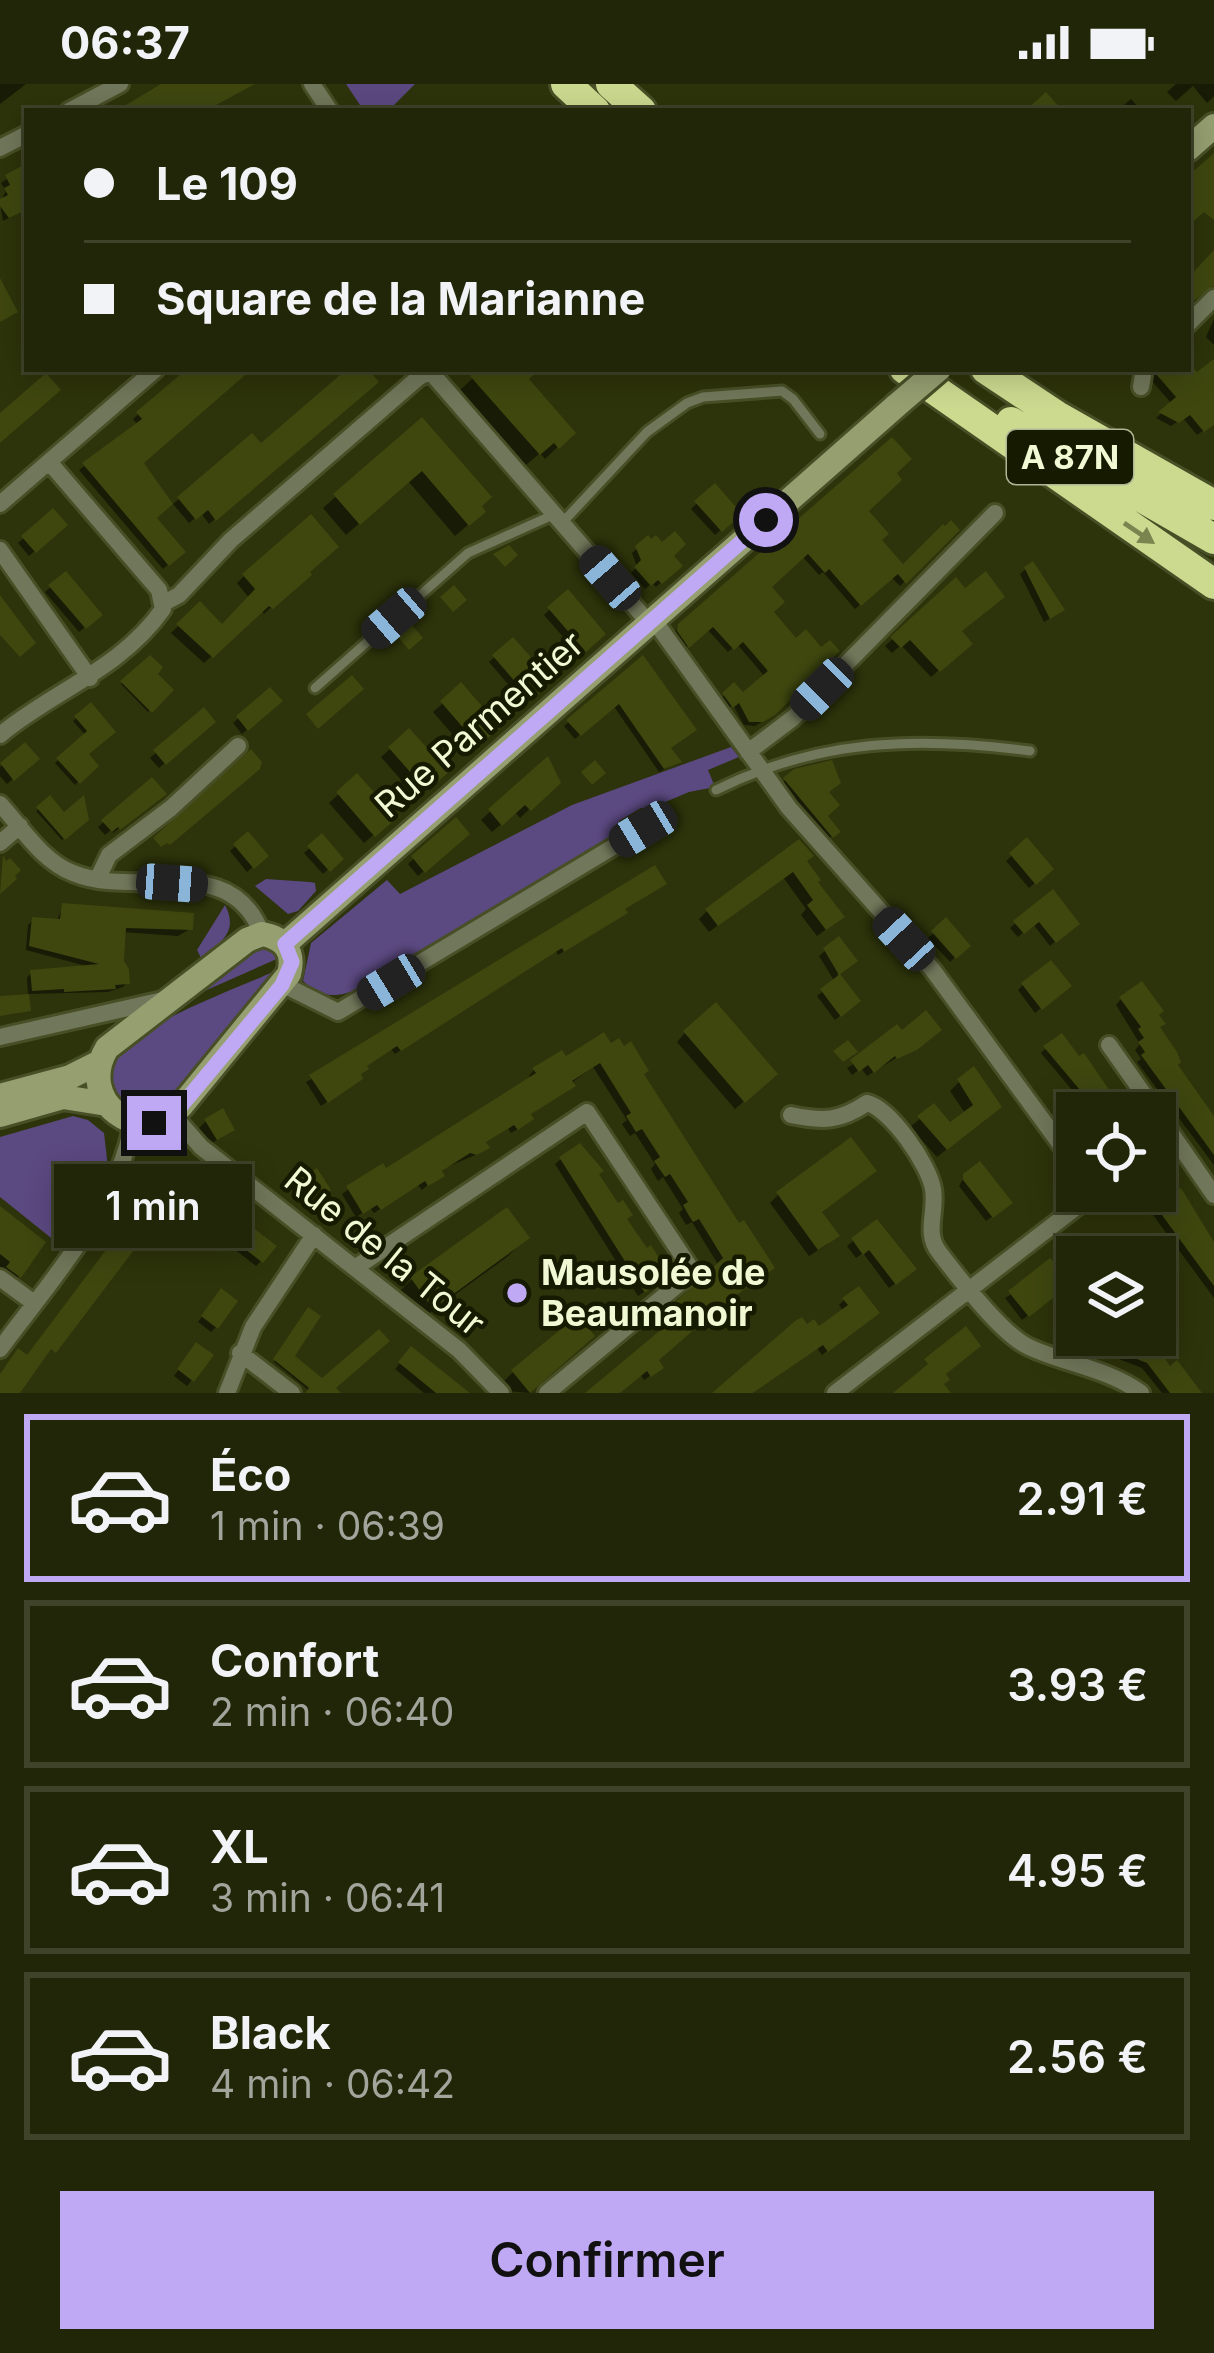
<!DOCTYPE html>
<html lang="fr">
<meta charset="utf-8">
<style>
:root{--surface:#222608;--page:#2a2e12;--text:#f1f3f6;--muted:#a2a59c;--line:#3f4329;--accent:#bfa9f4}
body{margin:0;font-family:Inter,sans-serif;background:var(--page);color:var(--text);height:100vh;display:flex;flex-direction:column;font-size:45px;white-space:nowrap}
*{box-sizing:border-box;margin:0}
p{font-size:39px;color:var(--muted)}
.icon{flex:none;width:66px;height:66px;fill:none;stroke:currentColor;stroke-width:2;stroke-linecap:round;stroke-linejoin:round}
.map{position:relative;height:1309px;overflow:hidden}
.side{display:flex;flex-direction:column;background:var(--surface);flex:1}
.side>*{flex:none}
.top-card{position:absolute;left:24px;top:24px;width:1167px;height:264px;border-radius:0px;box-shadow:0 6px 30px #0003,0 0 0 3px var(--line);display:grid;align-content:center;height:264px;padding:0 60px;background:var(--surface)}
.tools{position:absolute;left:1056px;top:1008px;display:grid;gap:24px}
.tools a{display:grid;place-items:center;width:120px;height:120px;border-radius:0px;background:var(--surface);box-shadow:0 6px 30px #0003,0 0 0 3px var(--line);font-size:60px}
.end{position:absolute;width:54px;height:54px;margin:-27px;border:15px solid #bfa9f4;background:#111;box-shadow:0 0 0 6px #111}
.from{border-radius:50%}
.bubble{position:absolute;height:84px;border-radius:0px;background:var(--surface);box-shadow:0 6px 30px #0003,0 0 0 3px var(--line);font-size:39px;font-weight:600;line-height:84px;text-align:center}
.car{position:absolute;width:36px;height:72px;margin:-36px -18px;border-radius:15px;box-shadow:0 0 9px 3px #0007;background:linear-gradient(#222 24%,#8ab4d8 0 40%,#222 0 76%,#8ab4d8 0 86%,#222 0)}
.top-card b{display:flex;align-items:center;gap:42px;height:114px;font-size:45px}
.top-card b+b{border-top:3px solid var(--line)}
.top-card i{width:30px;height:30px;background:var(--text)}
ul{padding:21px 0 0;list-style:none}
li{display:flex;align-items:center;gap:36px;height:168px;margin:0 24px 18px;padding:0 36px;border:6px solid var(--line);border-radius:0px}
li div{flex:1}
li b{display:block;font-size:45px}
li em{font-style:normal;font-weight:600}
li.on{border-color:var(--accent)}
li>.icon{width:108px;height:108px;stroke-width:1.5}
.cta{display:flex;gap:24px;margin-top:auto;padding:24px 60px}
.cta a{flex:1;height:138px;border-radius:0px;background:var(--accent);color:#111;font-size:48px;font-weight:600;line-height:138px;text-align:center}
.status{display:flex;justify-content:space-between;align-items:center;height:84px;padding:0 60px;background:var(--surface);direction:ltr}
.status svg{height:33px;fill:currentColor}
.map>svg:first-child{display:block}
.green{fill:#5b4981}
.shadow{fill:#0007}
.building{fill:#3f470f}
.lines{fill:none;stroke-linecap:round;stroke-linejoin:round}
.lane-casing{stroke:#484f26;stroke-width:15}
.street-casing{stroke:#484f26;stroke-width:22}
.secondary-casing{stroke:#484f26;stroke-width:30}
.highway-casing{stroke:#484f26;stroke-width:36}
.lane{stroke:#71775a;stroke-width:9}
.street{stroke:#71775a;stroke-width:16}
.secondary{stroke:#959f70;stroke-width:24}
.highway{stroke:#ccda90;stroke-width:30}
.secondary-bridge-casing{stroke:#484f26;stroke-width:30;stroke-linecap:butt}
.secondary-bridge{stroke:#959f70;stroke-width:24}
.oneway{fill:#7a844f}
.route{stroke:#bfa9f4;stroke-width:15}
.poi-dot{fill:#bfa9f4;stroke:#151a00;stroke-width:4.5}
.labels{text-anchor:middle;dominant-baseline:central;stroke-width:9;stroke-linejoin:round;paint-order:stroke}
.shield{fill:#151a00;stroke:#aeb694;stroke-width:3}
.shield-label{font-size:33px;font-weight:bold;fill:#f0f9d3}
.street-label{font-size:36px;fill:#f0f9d3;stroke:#151a00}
.poi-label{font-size:36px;font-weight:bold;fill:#f0f9d3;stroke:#151a00;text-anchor:start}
</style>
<div class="status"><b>06:37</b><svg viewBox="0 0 49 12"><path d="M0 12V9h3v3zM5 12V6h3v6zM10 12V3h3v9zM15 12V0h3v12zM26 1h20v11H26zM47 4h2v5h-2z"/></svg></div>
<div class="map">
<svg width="1214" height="1309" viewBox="0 0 1214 1309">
<rect width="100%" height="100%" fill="#2d330a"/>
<path class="green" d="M346,0H415L388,27H364Z
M731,663L739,673L708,686L715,703L689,708L651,724H641L619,737V748L589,767L362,904C339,913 322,916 303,897L311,859L387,796L400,810L572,721Z
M266,795L310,798L315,799L316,807L298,827L288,830L255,802Z
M225,821C239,847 221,859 201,874L197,866Z
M265,862L279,874L200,909L256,864Z
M273,888L274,891L174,1014C135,1044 91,1010 117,971C139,940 235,905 273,888Z
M73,1032L88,1036L104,1049L108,1084L87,1116L75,1109L54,1136L64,1144L55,1157L0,1113V1053Z"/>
<path class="shadow" d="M0,0H26L0,20Z
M1176,0H1214V12L1207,19L1193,2L1176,17L1167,8Z
M1131,15L1142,27H1117Z
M27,82V124L3,137L0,118L6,107L1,99Z
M1214,235V261L1206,253Z
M1214,279V339L1197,351L1183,334L1171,342L1156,334L1172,320L1151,296L1149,285H1188V282L1196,292Z
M191,285H249L141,379L153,434L182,468L163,485L79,386L138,341L133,335Z
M352,285H374L369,291L370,303L209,440L201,429L189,439L173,420L252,353L261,364Z
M483,285H537L525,296L572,349L545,375L540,369L526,381L460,306Z
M421,337L470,439L455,452L408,397L346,451L323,424Z
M892,357L865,427L878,456L903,485L956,446L900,502L891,493L855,525L823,488L819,491L802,472L768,503L767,635L755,642L744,641L733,621L727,626L719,616L734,602L742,612L765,593L737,560L728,568L707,545L683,566L674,548Z
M714,403L738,430L715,451L691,425Z
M53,428L64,441L29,472L18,459Z
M648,455L679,482L656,503L652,499L645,505L631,489L637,483L632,469Z
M335,462L264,530L261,526L204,579L171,549L200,521L222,544L250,515L237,499L244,492Z
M1026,485L1056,531L1044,538L1020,490Z
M65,491L99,531L79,548L45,508Z
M956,498L961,567L931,593L901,561L892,569L885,562Z
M567,509L602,550L579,571L544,531Z
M513,557L548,597L524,619L489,578Z
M150,575L154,591L170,606L148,628L121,600Z
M642,575L668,665L678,678L659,688L613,621L575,655L564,642Z
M461,603L496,643L468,668L433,628Z
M270,607L279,617L242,650L233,639Z
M90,623L85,670L94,681L75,701L55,679L86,652L73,637Z
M203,627L212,638L159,684L150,674Z
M25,662L36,675L7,700L0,692V683Z
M390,665L436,697L417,714L381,673Z
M547,677L558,698L520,734L515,728L492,748L481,736Z
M795,688L826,709L824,732L837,748L827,756L781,700Z
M357,693L393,734L364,759L329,719Z
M152,697L158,715L113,749L111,746L105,751L98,743Z
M50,715L64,732L86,735L62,756L36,727Z
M455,737L466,749L418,792L408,780Z
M248,751L265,772L247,788L230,767Z
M322,753L340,774L323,790L304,769Z
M1027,758L1050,785L1029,804L1006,777Z
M804,778L833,840L817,852L801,831L806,825L783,793L709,848L699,835L707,827Z
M1052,809L1076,839L1050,862L1033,840L1018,853L1010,844Z
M63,822L190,845L178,852L122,848L121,878L127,899L123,903L108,908L28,910L27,894L31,889L90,883L26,866L28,841L33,836L57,837Z
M622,826L619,834L558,871L556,867L395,970L391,965L364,983L354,999L321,1022L306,998Z
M946,838L967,862L950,878L928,854Z
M825,867L849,881L837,890L857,917L835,936L817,912L835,898L819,872Z
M1023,901L1062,907L1035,929L1018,906Z
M1121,915L1155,931L1157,944L1174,981L1214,1036V1081L1137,978L1141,975L1135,966L1140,960L1116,921Z
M685,949L765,999L735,1025L677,958Z
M901,950L933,951L867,992L861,984L852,991L847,984Z
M603,952L641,990L739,1143L716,1224L656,1277L654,1289L644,1296L640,1290L617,1309H589L671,1241L664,1233L719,1182L692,1138L686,1141L683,1136L679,1129L683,1125L663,1093L658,1097L651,1085L655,1080L635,1049L630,1052L622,1040L627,1036L593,983L528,1031L525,1041L511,1049L508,1044L483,1059L480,1069L447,1083L422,1106L418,1101L374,1129L370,1124L356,1133L342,1110L382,1083L385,1088L531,996L529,992L534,986L565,976Z
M1045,965L1122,1029H1081L1087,1024L1041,969Z
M959,998L990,1031L937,1073L910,1043L934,1023L949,1043L965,1029L950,1007Z
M1077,1032V1064L1073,1067L1059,1047Z
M206,1037L232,1045L207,1063L197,1046Z
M561,1075L624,1135L654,1180L657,1199L638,1212L555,1080Z
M965,1092L1004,1124L986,1137L959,1102Z
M297,1099L322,1111L304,1123L292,1104Z
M1155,1105L1214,1161V1214L1142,1116Z
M778,1111L819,1129L828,1160L809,1172L770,1119Z
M0,1126L19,1192L13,1197L0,1188Z
M506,1127L526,1154L507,1173L413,1241L393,1214L412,1195Z
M237,1135L261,1177L256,1182L220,1154Z
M876,1139L908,1190L889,1204L863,1169L856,1174L847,1162Z
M1096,1153L1111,1173H1077V1204L1070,1210L1064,1203L1022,1236L1005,1214L1055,1184Z
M216,1213V1243L211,1248L198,1238Z
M844,1216L870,1234L822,1271L817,1264L753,1309H715L796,1239L819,1246L844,1228L839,1221Z
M308,1227L290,1272L322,1297L386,1257L326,1309H312L274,1278Z
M1092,1251H1137L1147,1255L1170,1286L1176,1281L1198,1309H1162L1142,1284L1088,1263Z
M411,1266L459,1304L455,1309H424L395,1285Z
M192,1267L210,1272L187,1302L174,1292Z
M513,1288L533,1303L530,1309L495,1306Z"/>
<path class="building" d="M161,0H255L205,27H116Z
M1046,8L1063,27H1025Z
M1214,69V136L1204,128L1188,142V92Z
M27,79V125L9,134L0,122V115L8,111L4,104L10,101L5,91Z
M1214,166V202L1192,218L1188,214V194Z
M0,194L18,228L0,238Z
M1214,275V341L1204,348L1190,331L1179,339L1158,328L1176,313L1156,290L1157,285H1194L1197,288Z
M187,285H252L144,379L173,420L157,434L186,468L169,482L82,379L142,335L136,328Z
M347,285H368L379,298L216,437L208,426L196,436L177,413L252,349L261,359Z
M478,285H540L529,295L576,349L559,365L554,359L540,371L470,292Z
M46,289L61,306L0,359V329Z
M422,333L492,413L482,422L486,428L469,442L422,387L360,441L333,410Z
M892,353L912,375L897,389L902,396L869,427L889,450L882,456L903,480L943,440L945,442L951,436L960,446L906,500L898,490L861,522L829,485L825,489L808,470L772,503L785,518L774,528L796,554L806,545L821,563L830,556L840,567L775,631L763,638H749L739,619L733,624L722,609L734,598L743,608L768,587L743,558L734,566L713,543L689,564L677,547L678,540Z
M715,399L742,430L722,448L694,417Z
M53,424L68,441L36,469L21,452Z
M311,430L339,463L310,488L312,491L273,525L269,522L213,574L176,540L200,517L222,540L255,505L242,490Z
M675,447L686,460L674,472L683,482L662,500L658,496L651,502L634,483L641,476L635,462L648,451L651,455L656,451L662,458Z
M509,461L518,471L505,483L493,470Z
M1033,477L1065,526L1050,535L1024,483Z
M66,487L103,531L86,545L48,501Z
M986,487L1005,513L962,547L973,560L940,588L910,556L901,564L890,553L956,493L965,504Z
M454,501L467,516L453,528L440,513Z
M568,505L606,550L586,568L547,523Z
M0,511L36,559L20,573L0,551Z
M411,540L423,554L409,566L397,552Z
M513,553L552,597L531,616L492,571Z
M150,571L163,583L158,590L174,606L152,629L120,597Z
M643,571L697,646L671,664L682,678L664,685L619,620L581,652L566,636Z
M352,591L364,605L318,645L306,630Z
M461,598L500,643L479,662L440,617Z
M270,603L283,617L248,647L236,632Z
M91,618L116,648L89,670L99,682L80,700L56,674L87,647L74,632Z
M204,623L216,638L166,681L153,666Z
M409,644L449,688L427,707L388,663Z
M25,658L40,675L14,697L0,679Z
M251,665L262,678L260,685L170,761L167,759L161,763L153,754Z
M548,672L561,699L531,727L525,721L502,742L488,725Z
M595,676L606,689L592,701L581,688Z
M832,676L841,699L829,708L840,721L828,732L841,748L833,754L783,694L794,685Z
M357,689L397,734L375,753L336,708Z
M152,693L167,710L120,746L118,743L112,748L101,736Z
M50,711L64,728L84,711L89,736L65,756L36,723Z
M456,733L470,750L425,789L411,772Z
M248,747L269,772L254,785L233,760Z
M322,749L344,775L330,788L307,762Z
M1027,753L1054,785L1036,801L1009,769Z
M799,755L814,772L807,777L821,796L818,798L845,833L826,846L807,821L813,816L793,788L718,842L705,825Z
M3,771L6,777L10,774L21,786L15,792L17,795L0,810Z
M655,781L667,800L625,825L628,829L564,868L562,864L401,967L397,962L367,982L369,985L361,990L363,995L328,1019L309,991Z
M1053,805L1080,840L1056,859L1039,838L1024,850L1013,837Z
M62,819L194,829L193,846L126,844L124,877L129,885L130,900L115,901L116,905L64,908V905L32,907L30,886L99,880L29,862L32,833L60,835Z
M946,833L971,862L956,875L931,847Z
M839,852L858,877L839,891L823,864Z
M1051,876L1072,902L1042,926L1021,899Z
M840,890L861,917L841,933L820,905Z
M1142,897L1164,927L1159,931L1166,940L1160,943L1177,968L1181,978L1178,981L1214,1032V1071L1141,971L1145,968L1138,958L1144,954L1138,945L1141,943L1119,913Z
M29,910L31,927L0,932V912Z
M716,918L778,990L745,1019L683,947Z
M926,926L942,946L917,966L897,975L895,972L874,989L868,981L859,988L850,976L897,940L902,946Z
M604,948L611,959L619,954L624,962L631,957L649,987L644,990L711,1095L739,1139L744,1136L775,1184L725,1219L659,1276L664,1284L651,1293L647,1287L620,1309H585L675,1234L668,1225L723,1174L699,1135L693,1138L688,1130L683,1121L688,1118L670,1090L665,1093L654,1077L660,1073L642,1045L636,1048L626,1032L631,1029L600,979L572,997L576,1002L531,1030L534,1035L518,1046L514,1041L486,1058L490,1064L477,1071L470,1069L442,1087L445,1092L437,1097L428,1102L425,1097L381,1126L377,1121L363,1130L346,1102L383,1079L386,1084L536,989L532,984L562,966L566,972Z
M1062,949L1079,972L1084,969L1125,1029H1076L1090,1018L1043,962Z
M848,956L858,968L843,978L833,967Z
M974,982L1002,1023L947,1066L917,1032L934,1019L950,1038L973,1021L957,995Z
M223,1024L235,1046L217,1056L204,1035Z
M851,1053L877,1087L822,1128L840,1152L818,1166L776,1108Z
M580,1059L604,1087L599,1090L618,1119L623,1116L633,1131L627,1135L647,1164L651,1161L661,1177L657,1180L666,1194L645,1209L559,1073Z
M980,1077L1013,1119L993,1134L963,1096V1090Z
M317,1084L331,1106L310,1119L295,1097Z
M1166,1093L1176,1107L1181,1104L1214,1158V1202L1145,1108L1155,1107V1101Z
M157,1098L177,1113L145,1156L143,1154L56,1269L51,1265L20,1309H0V1290L18,1264L27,1271Z
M0,1122L46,1158L21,1194L6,1183L10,1178L0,1170Z
M507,1123L530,1154L433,1225L410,1193Z
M236,1131L277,1162L263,1179L223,1148Z
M877,1135L917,1185L896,1201L869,1166L863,1171L851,1154Z
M1096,1149L1115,1173H1077V1195L1029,1233L1008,1207L1050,1174L1056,1180Z
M520,1196L531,1209L515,1223L504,1210Z
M859,1202L880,1229L828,1268L823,1261L753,1309H712L795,1237L802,1233L807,1240L814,1235L819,1242L848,1221L842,1214Z
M221,1204L238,1217L218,1245L201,1232Z
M308,1223L321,1232L295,1272L322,1294L379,1245L390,1257L336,1304L341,1309H305L309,1304L273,1275Z
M578,1231L595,1252L530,1309L511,1286Z
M966,1242L981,1262L946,1290L950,1296L944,1300L951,1309H893L928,1280L924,1275Z
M1148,1251L1170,1282L1177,1276L1202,1309H1170L1147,1279L1077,1252Z
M196,1258L214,1271L194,1298L177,1285Z
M411,1262L470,1309H436L398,1278Z"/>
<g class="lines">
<g class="lane-casing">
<path id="lane" d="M562,439L647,348L687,319L703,313L782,307L793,315L820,350
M315,604L468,469L555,430
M716,706C818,655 918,652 1030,667"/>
</g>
<g class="street-casing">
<path id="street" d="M312,0L330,27
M69,27L120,0
M0,64L27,50
M1188,240L1214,214
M428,285L649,539
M1141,303L1144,285
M0,420L156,285
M0,466L90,594
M164,519L179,511L231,456L418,294L433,285
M653,535L789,724L932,885L1077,1083
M0,651C54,606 120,586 163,525L159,506L50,379
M748,668L793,634L995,429
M0,720C22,744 42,777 73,789C138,816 230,766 262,850
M0,759L20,742
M98,794L109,771L171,724L238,662
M282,900L338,928L643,745
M0,953L163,916
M1109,961L1169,1046L1155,1056
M173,1031L201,1063L459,1266L501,1309
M791,1031C824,1038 840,1037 867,1019C891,1025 929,1081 933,1105C937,1128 924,1149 939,1168C958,1193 1002,1251 1029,1263C1065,1280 1109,1285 1141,1309
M1169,1046L1214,1111
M355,1184L587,1028L693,1188L547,1309
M0,1194L34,1219
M0,1265C51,1196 117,1125 133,1038
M240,1269L292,1309
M227,1309L253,1243L314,1151
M835,1309L1087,1115L1089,1107"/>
</g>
<g class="secondary-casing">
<path id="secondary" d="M1188,65L1214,42
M262,850C284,854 295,867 289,890L182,1021C140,1066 75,1017 107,964L247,856Z
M285,860L897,321
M0,1012L70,993L100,978
M0,1031L63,1013L107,1020"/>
</g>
<g class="highway-casing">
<path id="highway" d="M566,0L595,27
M611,0L641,27
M905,285L1214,500
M986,285L1057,332L1214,421
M1011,338L1214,455"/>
</g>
<use href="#lane" class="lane"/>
<use href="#street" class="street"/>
<use href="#secondary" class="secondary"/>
<use href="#highway" class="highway"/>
<g class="secondary-bridge-casing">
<path id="secondary-bridge" d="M897,321L939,285"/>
</g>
<use href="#secondary-bridge" class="secondary-bridge"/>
</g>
<defs><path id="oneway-solid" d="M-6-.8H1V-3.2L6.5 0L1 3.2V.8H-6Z" transform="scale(3)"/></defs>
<use class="oneway" href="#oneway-solid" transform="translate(1139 449) rotate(34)"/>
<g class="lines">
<path class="route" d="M154,1039L173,1031L182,1021L282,901L292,878L285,860L766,436"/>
</g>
<circle class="poi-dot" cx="517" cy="1209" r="12"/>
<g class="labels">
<rect class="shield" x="1007" y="346" width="126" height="54" rx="9"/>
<g class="shield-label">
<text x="1070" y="373">A 87N</text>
</g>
<g class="street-label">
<text transform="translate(479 640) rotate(-41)">Rue Parmentier</text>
<text transform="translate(385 1167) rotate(39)">Rue de la Tour</text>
</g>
<g class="poi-label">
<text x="541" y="1188">Mausolée de<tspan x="541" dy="41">Beaumanoir</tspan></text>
</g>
</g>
</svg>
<div class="tools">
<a><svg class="icon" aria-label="locate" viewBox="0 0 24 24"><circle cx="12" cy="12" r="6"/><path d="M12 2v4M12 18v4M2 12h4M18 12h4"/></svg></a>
<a><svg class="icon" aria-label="layers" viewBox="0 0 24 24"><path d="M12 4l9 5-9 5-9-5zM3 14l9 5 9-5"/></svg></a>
</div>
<i class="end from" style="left:766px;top:436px"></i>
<i class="end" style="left:154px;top:1039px"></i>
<div class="bubble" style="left:54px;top:1080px;width:198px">1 min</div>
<i class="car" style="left:610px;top:494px;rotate:319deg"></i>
<i class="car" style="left:394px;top:534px;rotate:229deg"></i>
<i class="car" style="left:822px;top:605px;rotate:225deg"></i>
<i class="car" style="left:643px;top:745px;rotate:239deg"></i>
<i class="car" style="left:172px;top:799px;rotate:94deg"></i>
<i class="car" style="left:904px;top:855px;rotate:317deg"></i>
<i class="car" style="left:391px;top:898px;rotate:239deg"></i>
<div class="top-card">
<b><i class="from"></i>Le 109</b>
<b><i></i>Square de la Marianne</b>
</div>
</div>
<section class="side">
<ul>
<li class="on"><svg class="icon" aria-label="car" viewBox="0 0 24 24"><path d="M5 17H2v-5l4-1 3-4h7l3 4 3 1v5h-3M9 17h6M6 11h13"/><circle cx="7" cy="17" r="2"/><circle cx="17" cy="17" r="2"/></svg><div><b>Éco</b><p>1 min · 06:39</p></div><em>2.91 €</em></li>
<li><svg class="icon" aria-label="car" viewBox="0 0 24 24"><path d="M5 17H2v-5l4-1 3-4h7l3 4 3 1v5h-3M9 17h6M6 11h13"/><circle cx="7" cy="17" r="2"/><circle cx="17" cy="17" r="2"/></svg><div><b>Confort</b><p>2 min · 06:40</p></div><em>3.93 €</em></li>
<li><svg class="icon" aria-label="car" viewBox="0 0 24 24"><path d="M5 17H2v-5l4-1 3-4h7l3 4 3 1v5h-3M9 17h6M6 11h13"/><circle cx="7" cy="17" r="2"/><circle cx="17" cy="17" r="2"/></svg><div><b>XL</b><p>3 min · 06:41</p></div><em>4.95 €</em></li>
<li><svg class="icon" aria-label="car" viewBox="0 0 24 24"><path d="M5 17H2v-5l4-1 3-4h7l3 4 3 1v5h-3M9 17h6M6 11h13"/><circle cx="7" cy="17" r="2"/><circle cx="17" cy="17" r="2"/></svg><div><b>Black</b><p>4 min · 06:42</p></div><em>2.56 €</em></li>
</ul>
<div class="cta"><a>Confirmer</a></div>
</section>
